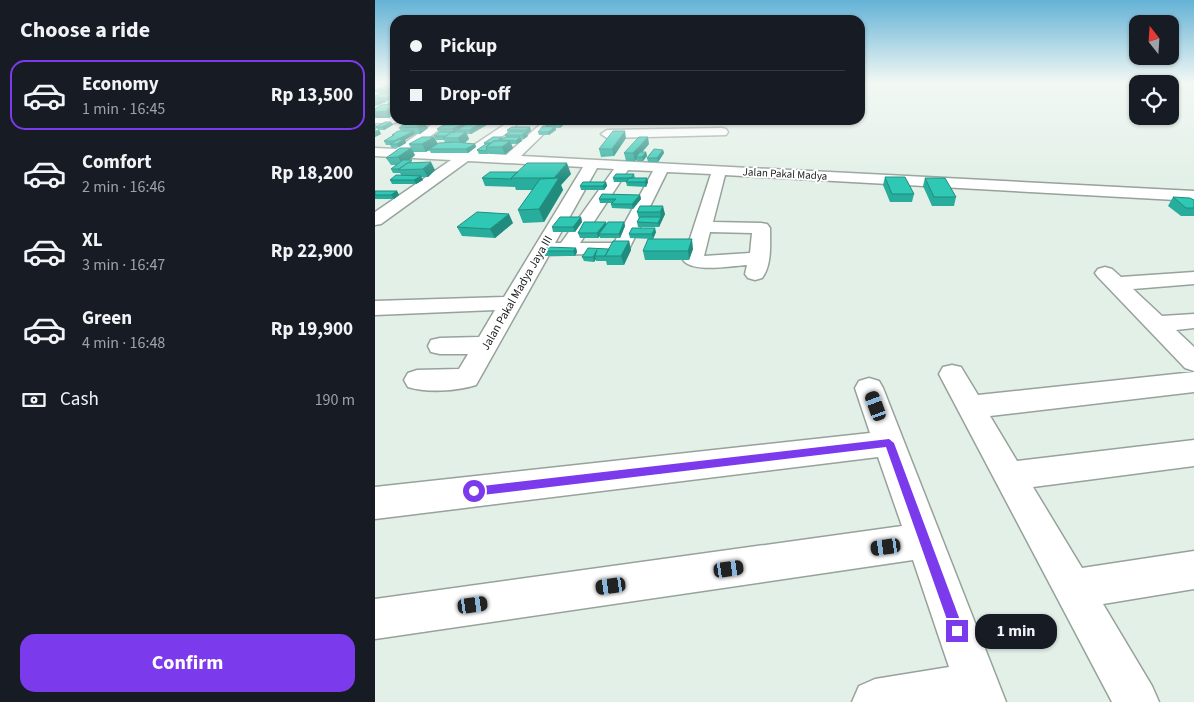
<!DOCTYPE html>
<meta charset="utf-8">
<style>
:root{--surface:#171b24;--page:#20242c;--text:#f1f3f6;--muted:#9ea1a6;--line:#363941;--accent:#7c3aed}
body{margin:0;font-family:"Source Sans 3",sans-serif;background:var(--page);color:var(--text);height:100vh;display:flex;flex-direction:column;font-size:19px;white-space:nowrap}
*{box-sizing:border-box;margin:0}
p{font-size:16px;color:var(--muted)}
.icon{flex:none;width:28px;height:28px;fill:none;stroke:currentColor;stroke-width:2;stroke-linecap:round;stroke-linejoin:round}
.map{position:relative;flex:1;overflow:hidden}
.side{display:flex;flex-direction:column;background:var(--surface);width:375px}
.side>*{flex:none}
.guide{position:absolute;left:15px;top:15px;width:475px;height:110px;border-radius:15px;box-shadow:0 1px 4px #0004;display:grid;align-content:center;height:110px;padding:0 20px;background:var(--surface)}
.needle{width:32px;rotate:343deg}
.tools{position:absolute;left:754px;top:15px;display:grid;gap:10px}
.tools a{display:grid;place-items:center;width:50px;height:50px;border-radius:10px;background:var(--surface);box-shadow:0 1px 4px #0004;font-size:25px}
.end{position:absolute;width:22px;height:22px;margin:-11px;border:6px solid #7c3aed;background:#fff;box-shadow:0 0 0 2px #fff}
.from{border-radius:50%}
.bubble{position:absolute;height:35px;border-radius:15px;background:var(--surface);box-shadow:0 1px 4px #0004;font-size:16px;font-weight:700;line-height:35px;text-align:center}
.car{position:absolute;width:15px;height:30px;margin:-15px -8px;border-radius:6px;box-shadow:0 0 4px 1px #0007;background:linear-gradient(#222 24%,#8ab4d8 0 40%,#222 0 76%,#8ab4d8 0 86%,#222 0)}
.guide b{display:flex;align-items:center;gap:18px;height:48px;font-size:19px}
.guide b+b{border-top:1px solid var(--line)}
.guide i{width:12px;height:12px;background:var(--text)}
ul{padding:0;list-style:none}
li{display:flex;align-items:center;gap:15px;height:70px;margin:0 10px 8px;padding:0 10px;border:2px solid transparent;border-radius:15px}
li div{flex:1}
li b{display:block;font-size:19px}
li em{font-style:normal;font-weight:700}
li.active{border-color:var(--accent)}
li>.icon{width:45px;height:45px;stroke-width:1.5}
h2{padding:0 20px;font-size:22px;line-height:60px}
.pay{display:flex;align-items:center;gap:12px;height:55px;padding:0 20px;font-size:19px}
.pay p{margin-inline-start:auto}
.cta{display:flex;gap:10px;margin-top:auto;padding:10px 20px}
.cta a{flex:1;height:58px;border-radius:15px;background:var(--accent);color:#fff;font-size:20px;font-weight:700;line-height:58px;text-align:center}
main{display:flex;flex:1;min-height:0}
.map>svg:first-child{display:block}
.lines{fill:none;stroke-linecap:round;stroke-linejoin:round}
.minor-casing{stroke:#96a29a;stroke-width:3}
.minor{fill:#fff;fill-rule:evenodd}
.wall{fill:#28ac9b}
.shaded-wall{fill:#218c7e}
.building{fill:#2fc8b4;stroke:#218c7e}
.route{fill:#7c3aed}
.labels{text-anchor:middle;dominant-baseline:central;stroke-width:4;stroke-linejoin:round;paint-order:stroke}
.far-street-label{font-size:11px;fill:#181d1a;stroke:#fff}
.street-label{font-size:12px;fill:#181d1a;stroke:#fff}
</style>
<main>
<section class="side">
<h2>Choose a ride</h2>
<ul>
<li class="active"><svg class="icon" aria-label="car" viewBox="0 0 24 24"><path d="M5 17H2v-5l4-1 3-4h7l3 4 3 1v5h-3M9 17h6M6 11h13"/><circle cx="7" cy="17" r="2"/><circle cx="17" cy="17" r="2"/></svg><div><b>Economy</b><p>1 min · 16:45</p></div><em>Rp 13,500</em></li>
<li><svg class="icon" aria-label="car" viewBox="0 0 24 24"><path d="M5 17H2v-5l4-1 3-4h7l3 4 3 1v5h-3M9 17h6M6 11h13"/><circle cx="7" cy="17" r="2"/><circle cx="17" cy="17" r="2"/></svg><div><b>Comfort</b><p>2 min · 16:46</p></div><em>Rp 18,200</em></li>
<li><svg class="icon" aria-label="car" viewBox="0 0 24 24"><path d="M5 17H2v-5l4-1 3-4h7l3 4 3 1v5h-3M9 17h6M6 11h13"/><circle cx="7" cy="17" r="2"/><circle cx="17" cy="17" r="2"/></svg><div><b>XL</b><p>3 min · 16:47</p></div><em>Rp 22,900</em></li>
<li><svg class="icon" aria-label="car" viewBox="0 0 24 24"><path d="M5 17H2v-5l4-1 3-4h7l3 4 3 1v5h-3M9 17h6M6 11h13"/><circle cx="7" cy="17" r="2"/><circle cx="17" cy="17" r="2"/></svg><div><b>Green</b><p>4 min · 16:48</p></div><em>Rp 19,900</em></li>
</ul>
<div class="pay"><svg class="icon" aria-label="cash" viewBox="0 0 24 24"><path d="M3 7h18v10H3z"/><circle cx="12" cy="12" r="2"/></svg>Cash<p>190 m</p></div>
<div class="cta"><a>Confirm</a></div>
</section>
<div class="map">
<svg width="819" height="702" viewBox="0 0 819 702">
<rect width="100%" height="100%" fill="#e2f0e7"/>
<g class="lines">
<g class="minor-casing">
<path id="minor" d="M20,91V97L0,98V92Z
M0,117H20V120H26L20,123H0Z
M63,120H77L37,150L87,153L135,121L141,125L139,128L103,153L131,155L170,120H183L146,156L819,191V201L350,175L338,222L386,223L392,224L395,228C395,244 397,265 387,278L380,280L373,278L370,274L372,265C356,266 317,273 308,260L336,174L292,172L252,253L174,255L101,385C82,391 52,393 33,387L29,380L33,373L42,370L84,369L93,354H65L56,352L53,346L56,340L65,338L104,337L120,310L0,315V301L129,297L208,167L93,161L6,224L0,225V212L76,160L0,156V148L21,149ZM222,168L239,169L186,243H180ZM253,170L278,171L239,243H205ZM335,232L377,233L375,253L329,256Z
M347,128L351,129L353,132L351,135L232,138L226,134L232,130Z
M730,267L737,269L746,277L819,272V284L758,289L787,316L819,314V328L801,330L819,347V371L810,368L723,277L720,273L723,269Z
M577,365L586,367L603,395L819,372V392L615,416L642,461L819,440V466L658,487L707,568L819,551V589L728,604L777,686L784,702H737L564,374L568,367Z
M494,378L504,381L508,388L631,702H477L484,686L500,679L574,667L538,560L0,639V599L527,526L503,457L0,519V487L495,433L480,388L484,381Z"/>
</g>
<use href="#minor" class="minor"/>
</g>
<path class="wall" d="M20,82V85L16,87H9L8,84Z
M20,86V113L14,118H0V109L14,104L13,103L17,101H10L11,102L0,106V96L6,93H1L0,90L13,87L14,89Z
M49,120H66L65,121H49Z
M78,120H141L135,124H128L127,122L124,124L117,123V122L96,134H92L94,139L90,143L100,144L101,147L93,153H56L54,149L51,152H38L40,155L35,160L38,163L60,170L53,177H46L48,180L41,184H17L15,180L26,175L25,173H18L16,169L21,165H16L11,158L36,148L34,144L59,137L63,144L70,143L69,140H61L59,136L65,132H64L62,129L79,122Z
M194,120L185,128H181V130L174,135H164L163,132L171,127L170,125Z
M16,122L18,125L9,130H4L6,134L0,137V130H3L2,128L0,130V124L2,126Z
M49,122L53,128L45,134H40L30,140L31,143L24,147L17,148L15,145H11L9,141L17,136V135L26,131L24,128Z
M155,127L156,131L152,134L153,136L149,139H146L147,141L142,144H136L138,148L130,154H114V153L112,154H104L102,150L110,145L109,143L131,137L130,135L133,133L132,130Z
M251,138L239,156L226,157L224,149Z
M274,144L267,152H271L272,156L268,161H262L261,159L260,161H251L249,153Z
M288,150L289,153L283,162H273L272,158Z
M196,174L186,185L188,190L169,222L148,223L143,210L158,190H141L140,187L110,186L107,178Z
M259,174L260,178L273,182L271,187L252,186L251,182H239L238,178Z
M510,177L539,194L537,202H515L508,185Z
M550,178L581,197L579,206H557L548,186Z
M231,182L232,186L229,190H206L205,186Z
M0,191H22L24,195L19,199H0Z
M265,195L266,199L258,209L237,208L236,204L237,203H225L224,199Z
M798,197L819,200V216H806L793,206Z
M265,206L290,214L284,227H263L262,222L264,219L262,212Z
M206,217L207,222L200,232H178L177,227Z
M249,222L250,226L245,238H225V236L223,238H205L203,233L232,224Z
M138,223L120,238L87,236L82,227Z
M281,232L278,239L255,238L254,234Z
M254,241L256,250L249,265H232L231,261H221V259L219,262L209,261L207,257L234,249Z
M201,248L202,252L200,256H170L168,251Z
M318,249L314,260H270L268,251Z"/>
<path class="shaded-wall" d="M18,82H20V85L16,87L15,84Z
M13,87L15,90H11L12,92L9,93L7,90Z
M2,98L4,101L9,99L11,102L0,106V99Z
M20,104V113L14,118H0V112Z
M84,120H92L89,121V122L85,124Z
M112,120H119H116L117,122L96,134L94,130Z
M123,120H129L126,121L127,122L124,124Z
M135,120H141L135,124L134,121Z
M189,120H194L185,128L184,125Z
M16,122L18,125L9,130L7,127Z
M49,122L53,128L45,134L42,127Z
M91,123L92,126L79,132L77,129Z
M155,127L156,131L152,134L153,136L149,139L147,135L151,132V130Z
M180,127L181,130L174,135L173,132Z
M4,130L6,134L0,137V132Z
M39,131L40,134L30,140L31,143L24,147L22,144L19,141Z
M250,131L251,138L239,156L237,149Z
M91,132L94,139L86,145L83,138Z
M59,137L63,144L51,152L47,144Z
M145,137L147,141L142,144L141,141Z
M273,137L274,144L263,157H261L262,159L260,161L258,153Z
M135,141L138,148L130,154L127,147Z
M100,144L101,147L93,153L91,149Z
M36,148L40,155L28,165L23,157Z
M288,150L289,153L283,162L282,158Z
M271,152L272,156L268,161L267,157Z
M56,162L60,170L53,177L48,169Z
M192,163L196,174L186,185L188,190L169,222L164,209L181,183L179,178Z
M46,176L48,180L41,184L39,180Z
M272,178L273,182L271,187L270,182Z
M231,182L232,186L229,190L228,186Z
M22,191L24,195L19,199L16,195Z
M265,195L266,199L258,209L257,204Z
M288,206L290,214L284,227L283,223L286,217L285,212Z
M134,214L138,223L120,238L115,229Z
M206,217L207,222L200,232L198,227Z
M231,222L232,227L224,234L225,236L223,238L222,233Z
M249,222L250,226L245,238L244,234Z
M280,228L281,232L278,239L277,234Z
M317,239L318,249L314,260L313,251Z
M254,241L256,250L249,265L246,256Z
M201,248L202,252L200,256L198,251Z
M222,250L220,256L221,259L219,262L218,257Z"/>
<path class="building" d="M12,82H18L15,84H8Z
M20,86V90H11Z
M13,87L7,90H0L6,88Z
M20,92V94L17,95H20V98H2L0,99V96L6,93Z
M0,99H9L0,102Z
M20,100V103H13Z
M20,104L11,111L0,112V109L6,105Z
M103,120H112L94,130H83L93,123Z
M176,120H189L184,125H170Z
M10,122H16L7,127H1Z
M32,122H49L42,127L24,128Z
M78,122L91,123L77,129H62L67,126Z
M168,126L180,127L173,132H163Z
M137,127H155L151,130H132Z
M23,131H39L19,141H9L19,135H17Z
M238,131H250L237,149H224Z
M65,132H80H77L71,136H59Z
M77,132H91L83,138H68Z
M135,132H151L147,135H130Z
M47,137H59L47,144H34Z
M118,137H127L122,141H119L116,143H109Z
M130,137H145L141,141L125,140Z
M264,137H273L258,153H249Z
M29,139L22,144H15L22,140Z
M119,141H135L127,147H111Z
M81,142L100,144L91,149H54L64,143Z
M111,144H114L111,147L112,150L111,151L102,150Z
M25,148H36L23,157L11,158Z
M279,149L288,150L282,158H272Z
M265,152H271L267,157H261Z
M28,160H37L24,169H16Z
M56,162L48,169L23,170L32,163Z
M152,163H192L179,178H136Z
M115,172H143L136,178L137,179L107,178Z
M241,174H259L256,178H238Z
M21,175L46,176L39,180H15Z
M510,177H530L539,194H517Z
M184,178L164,209L143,210L165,179Z
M254,178H272L270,182H251Z
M550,178H570L581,197H559Z
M208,182H231L228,186H205Z
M0,191H22L16,195H0Z
M227,194L265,195L257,204H236L241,199H224Z
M798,197L815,198L819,200V208H811Z
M265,206H288L285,212H262Z
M102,212L134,214L115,229L82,227Z
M185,217H206L198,227H177Z
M265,217H286L283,223L262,222Z
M209,222H231L222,233H203Z
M233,222H249L244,234H224Z
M257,228H280L277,234H254Z
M273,239H317L313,251H268Z
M238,241H254L246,256H230Z
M171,247L201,248L198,251H168Z
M213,248L234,249L230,256H220L222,250L218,257H207Z"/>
<linearGradient id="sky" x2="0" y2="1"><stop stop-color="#64b2d6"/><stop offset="0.46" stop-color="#f2f8f4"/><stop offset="1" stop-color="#f2f8f4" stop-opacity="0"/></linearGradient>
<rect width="819" height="180" fill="url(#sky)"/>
<path class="route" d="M514,439L519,443L589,631L587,636L582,638L578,636L576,631L511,447L99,496L93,491L99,487Z"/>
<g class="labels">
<g class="far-street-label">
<text transform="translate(410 174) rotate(3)">Jalan Pakal Madya</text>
</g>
<g class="street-label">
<text transform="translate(142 293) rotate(-60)">Jalan Pakal Madya Jaya III</text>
</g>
</g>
</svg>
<div class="tools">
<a><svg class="needle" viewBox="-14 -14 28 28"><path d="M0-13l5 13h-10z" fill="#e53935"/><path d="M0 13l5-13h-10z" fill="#9ea1a6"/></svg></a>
<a><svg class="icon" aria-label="locate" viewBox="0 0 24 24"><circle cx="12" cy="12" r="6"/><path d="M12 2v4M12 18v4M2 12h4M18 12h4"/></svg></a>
</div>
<i class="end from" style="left:99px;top:491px"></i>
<i class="end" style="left:582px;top:631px"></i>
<div class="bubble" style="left:600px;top:614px;width:82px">1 min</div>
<i class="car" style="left:501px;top:406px;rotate:340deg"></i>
<i class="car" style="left:511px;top:547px;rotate:262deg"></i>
<i class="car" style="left:354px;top:569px;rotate:82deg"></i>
<i class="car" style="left:236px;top:586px;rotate:262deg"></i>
<i class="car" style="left:98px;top:605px;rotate:82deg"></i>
<div class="guide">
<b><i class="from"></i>Pickup</b>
<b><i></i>Drop-off</b>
</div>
</div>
</main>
